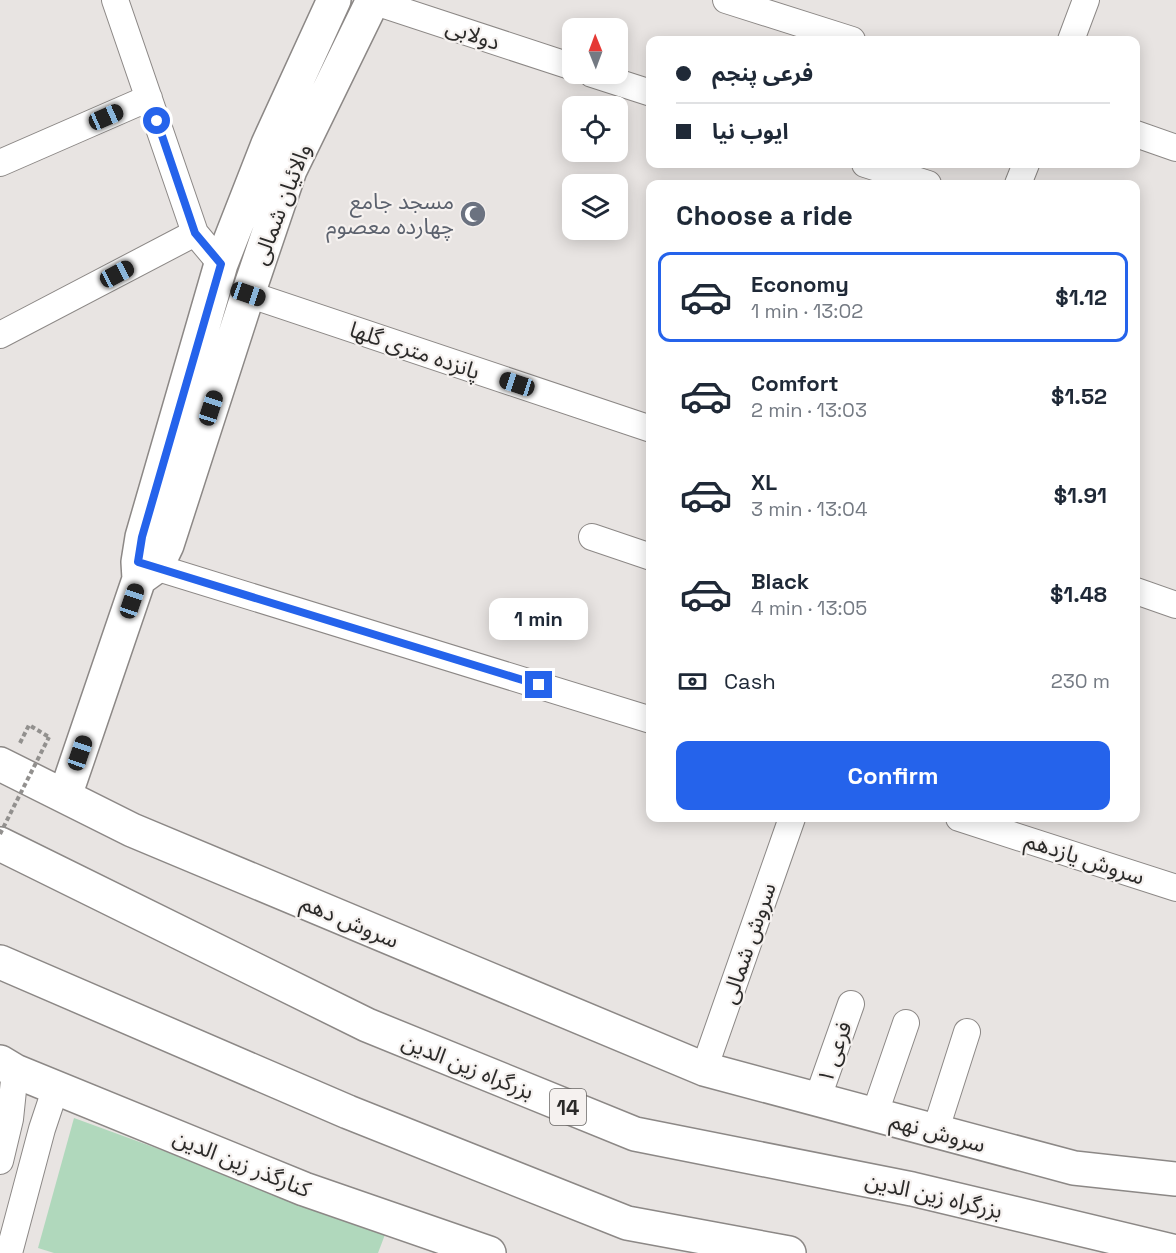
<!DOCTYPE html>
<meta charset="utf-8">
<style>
:root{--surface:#fff;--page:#f2f2f3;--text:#1f2937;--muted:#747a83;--line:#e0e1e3;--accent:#2563eb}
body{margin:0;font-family:"Space Grotesk","Noto Sans Arabic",sans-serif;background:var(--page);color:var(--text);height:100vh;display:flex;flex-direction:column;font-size:22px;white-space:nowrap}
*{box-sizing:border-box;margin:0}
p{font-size:20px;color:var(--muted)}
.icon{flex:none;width:33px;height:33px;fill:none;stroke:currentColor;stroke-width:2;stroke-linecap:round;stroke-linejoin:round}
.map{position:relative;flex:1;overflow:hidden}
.sheet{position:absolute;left:646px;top:180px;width:494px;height:642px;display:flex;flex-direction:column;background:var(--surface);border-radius:12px;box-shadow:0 3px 15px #0003}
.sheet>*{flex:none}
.banner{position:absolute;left:646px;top:36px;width:494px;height:132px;border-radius:12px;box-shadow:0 3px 15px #0003;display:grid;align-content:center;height:132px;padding:0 30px;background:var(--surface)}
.needle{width:39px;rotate:359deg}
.tools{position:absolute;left:562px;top:18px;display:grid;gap:12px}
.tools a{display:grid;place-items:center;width:66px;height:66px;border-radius:12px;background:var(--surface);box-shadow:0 3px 15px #0003;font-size:30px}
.end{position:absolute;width:27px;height:27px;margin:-14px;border:8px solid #2563eb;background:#fff;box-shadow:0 0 0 3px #fff}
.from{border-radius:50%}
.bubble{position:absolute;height:42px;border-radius:12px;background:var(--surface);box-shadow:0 3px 15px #0003;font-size:20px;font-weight:800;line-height:42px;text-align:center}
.car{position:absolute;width:18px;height:36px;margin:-18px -9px;border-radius:8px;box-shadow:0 0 4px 2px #0007;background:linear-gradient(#222 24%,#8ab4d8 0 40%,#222 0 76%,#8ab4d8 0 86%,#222 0)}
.banner b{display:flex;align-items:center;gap:21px;height:57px;font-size:22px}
.banner b+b{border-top:2px solid var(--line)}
.banner i{width:15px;height:15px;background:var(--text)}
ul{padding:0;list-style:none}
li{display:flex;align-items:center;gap:18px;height:90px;margin:0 12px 9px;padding:0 18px;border:3px solid transparent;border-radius:12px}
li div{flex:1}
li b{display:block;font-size:22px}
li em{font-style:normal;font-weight:800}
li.selected{border-color:var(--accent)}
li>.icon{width:54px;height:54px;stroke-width:1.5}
h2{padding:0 30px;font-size:27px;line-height:72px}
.pay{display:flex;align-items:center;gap:15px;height:66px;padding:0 30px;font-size:22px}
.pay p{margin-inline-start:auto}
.action{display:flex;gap:12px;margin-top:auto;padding:12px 30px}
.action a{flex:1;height:69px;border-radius:12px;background:var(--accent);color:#fff;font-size:24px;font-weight:800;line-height:69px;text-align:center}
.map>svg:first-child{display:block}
.green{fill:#b0d8bc}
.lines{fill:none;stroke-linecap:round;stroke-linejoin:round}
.street-casing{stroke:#8c8886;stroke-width:28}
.secondary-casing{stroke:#8c8886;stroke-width:36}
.highway-casing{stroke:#8c8886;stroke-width:36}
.path{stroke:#92908e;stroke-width:4;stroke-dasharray:4.5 3;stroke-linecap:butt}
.street{stroke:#fff;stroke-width:26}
.secondary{stroke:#fff;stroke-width:33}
.highway{stroke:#fff;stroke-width:33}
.path-bridge{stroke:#92908e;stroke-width:4;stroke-dasharray:4.5 3;stroke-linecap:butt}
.route{stroke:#2563eb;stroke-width:8}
.labels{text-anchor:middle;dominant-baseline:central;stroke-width:4.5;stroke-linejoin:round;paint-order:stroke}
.shield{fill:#f5f1ef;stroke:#686664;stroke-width:1.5}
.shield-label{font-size:21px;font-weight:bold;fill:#2b2a29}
.street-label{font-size:22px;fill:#2b2a29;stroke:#f5f1ef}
.worship-label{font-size:22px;fill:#5b616d;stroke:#f5f1ef;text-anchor:end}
</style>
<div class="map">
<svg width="1176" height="1253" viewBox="0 0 1176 1253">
<rect width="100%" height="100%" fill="#e8e4e2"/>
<path class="green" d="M74,1118L386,1232L378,1253H54L38,1248Z"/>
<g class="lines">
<g class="street-casing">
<path id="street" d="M115,0L195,233L221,264
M726,0L852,40
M372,1L573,67
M1071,40L1086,0
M592,74L651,93
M1136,134L1176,148
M0,163L149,98
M865,164L928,184
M1018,184L1026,164
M248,294L651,429
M0,335L195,233
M592,537L651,557
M139,562L651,720
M1136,591L1176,605
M959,818L1176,888
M704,1069L792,818
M817,1100L851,1004
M874,1116L906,1023
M935,1132L967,1032
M0,1161L10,1119L15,1071
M9,1253L42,1129L56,1087"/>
</g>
<g class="secondary-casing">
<path id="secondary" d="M139,579L157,566L167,545L248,294L290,170L373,0
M0,764L132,830L704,1069L1074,1168L1176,1179
M65,796L139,579L138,562L142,537L221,264L268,144L334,0
M0,1062L15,1071L304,1189L489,1253"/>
</g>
<g class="highway-casing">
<path id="highway" d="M0,844L367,1025L635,1134L912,1189L1176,1252
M0,962L348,1112L627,1223L789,1253"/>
</g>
<path class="path" d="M20,743L29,725L49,737"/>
<use href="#street" class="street"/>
<use href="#secondary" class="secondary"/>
<use href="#highway" class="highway"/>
<path class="path-bridge" d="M0,834L49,737"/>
</g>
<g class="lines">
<path class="route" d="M157,121L195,233L221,264L142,537L138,562L539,685"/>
</g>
<defs>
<g id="mosque-disc" transform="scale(1.35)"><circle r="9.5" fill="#6b7280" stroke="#f5f1ef"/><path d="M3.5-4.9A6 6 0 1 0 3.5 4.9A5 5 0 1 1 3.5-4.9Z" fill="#fff"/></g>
</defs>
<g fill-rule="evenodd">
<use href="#mosque-disc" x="473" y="214"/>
</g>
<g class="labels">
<rect class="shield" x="550" y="1089" width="36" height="36" rx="4.5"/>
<g class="shield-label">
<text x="568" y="1107">14</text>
</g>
<g class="street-label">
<text transform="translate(473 34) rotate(18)">دولابی</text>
<text transform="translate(281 204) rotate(-69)">والائیان شمالی</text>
<text transform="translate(415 350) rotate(19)">پانزده متری گلها</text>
<text transform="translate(1085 858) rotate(18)">سروش یازدهم</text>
<text transform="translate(350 921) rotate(23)">سروش دهم</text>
<text transform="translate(748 943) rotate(-71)">سروش شمالی</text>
<text transform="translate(834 1052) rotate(-71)">فرعی ۱</text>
<text transform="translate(468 1066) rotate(22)">بزرگراه زین الدین</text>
<text transform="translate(938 1132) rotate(15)">سروش نهم</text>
<text transform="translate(242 1163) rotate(22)">کنارگذر زین الدین</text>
<text transform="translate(934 1195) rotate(13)">بزرگراه زین الدین</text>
</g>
<g class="worship-label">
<text x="454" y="201">مسجد جامع<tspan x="454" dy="25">چهارده معصوم</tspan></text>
</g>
</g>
</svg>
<div class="tools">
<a><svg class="needle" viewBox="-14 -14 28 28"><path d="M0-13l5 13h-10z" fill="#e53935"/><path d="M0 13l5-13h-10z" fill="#747a83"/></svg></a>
<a><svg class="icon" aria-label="locate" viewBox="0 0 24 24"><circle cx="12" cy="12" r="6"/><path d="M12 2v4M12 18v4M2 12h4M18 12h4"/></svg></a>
<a><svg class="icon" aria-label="layers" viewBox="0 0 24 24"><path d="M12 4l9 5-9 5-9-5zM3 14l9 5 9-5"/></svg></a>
</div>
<i class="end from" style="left:157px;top:121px"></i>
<i class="end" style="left:539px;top:685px"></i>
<div class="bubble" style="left:489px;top:598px;width:99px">1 min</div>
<i class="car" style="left:106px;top:117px;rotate:66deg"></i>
<i class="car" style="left:117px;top:274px;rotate:62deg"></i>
<i class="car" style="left:248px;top:294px;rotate:109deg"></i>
<i class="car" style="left:517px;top:384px;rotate:288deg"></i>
<i class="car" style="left:211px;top:408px;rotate:18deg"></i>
<i class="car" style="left:132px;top:601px;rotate:19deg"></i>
<i class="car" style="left:80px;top:753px;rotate:19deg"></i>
<div class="banner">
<b><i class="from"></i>فرعی پنجم</b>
<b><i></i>ایوب نیا</b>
</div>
<section class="sheet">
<h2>Choose a ride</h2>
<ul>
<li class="selected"><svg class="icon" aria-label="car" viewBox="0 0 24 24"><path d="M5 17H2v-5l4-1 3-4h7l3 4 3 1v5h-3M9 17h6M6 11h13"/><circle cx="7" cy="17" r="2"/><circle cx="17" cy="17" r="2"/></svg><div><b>Economy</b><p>1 min · 13:02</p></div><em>$1.12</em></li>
<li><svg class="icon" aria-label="car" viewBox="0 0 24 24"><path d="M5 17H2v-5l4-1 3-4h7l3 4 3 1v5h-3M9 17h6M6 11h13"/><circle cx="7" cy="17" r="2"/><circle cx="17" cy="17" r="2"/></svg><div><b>Comfort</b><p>2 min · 13:03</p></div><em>$1.52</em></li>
<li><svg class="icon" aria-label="car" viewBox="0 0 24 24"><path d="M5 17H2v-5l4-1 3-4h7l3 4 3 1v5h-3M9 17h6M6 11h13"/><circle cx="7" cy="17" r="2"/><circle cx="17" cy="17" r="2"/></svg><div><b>XL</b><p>3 min · 13:04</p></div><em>$1.91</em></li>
<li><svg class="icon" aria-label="car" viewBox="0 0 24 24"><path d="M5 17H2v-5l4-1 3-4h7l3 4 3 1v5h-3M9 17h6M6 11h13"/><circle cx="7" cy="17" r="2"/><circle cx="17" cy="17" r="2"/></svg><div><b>Black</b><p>4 min · 13:05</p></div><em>$1.48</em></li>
</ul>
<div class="pay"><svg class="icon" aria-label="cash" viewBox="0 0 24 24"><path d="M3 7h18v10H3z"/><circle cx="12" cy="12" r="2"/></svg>Cash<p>230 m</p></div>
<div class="action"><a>Confirm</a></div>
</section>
</div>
